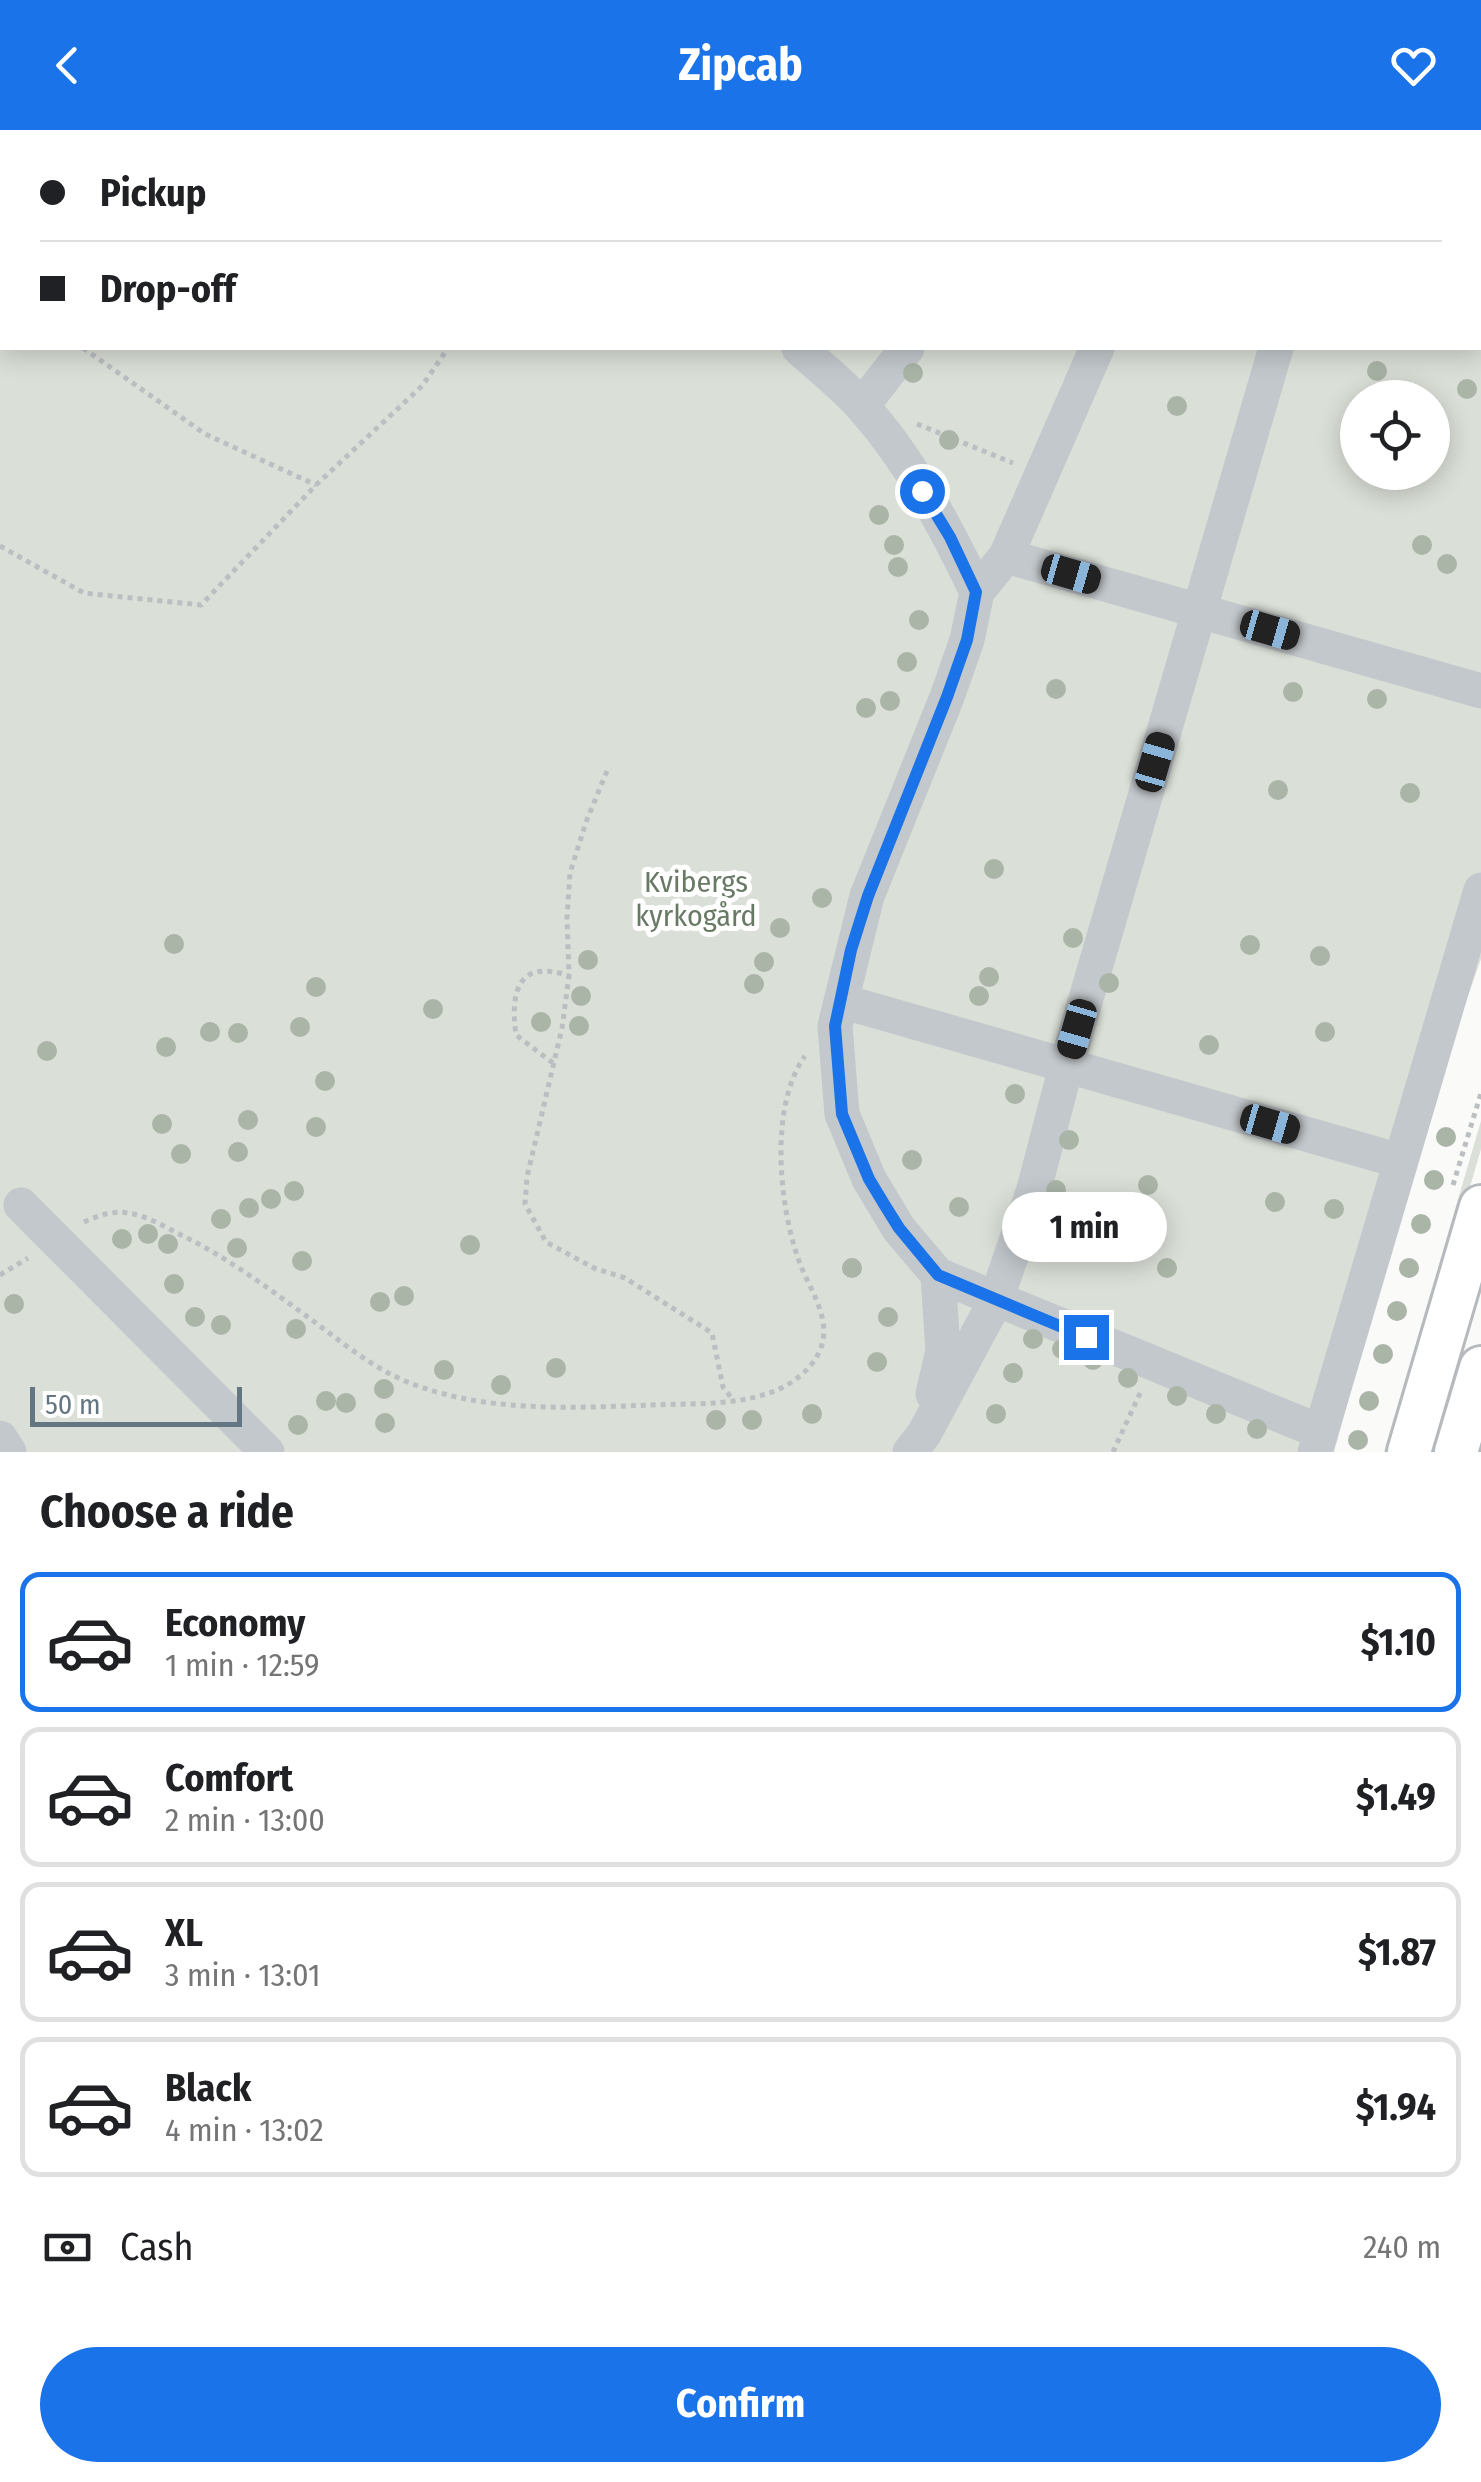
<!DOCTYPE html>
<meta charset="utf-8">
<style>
:root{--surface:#fff;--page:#f6f6f6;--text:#202124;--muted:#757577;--line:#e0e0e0;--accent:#1a73e8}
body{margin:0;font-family:"Fira Sans Condensed",sans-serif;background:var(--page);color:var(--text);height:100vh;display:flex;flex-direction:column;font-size:38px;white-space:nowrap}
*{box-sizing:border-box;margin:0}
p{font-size:32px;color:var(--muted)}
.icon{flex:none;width:55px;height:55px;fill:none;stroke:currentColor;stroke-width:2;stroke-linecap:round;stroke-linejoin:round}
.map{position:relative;height:1322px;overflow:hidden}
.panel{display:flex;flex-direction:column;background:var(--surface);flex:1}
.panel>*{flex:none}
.guide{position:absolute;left:0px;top:0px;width:1482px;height:220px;box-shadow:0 5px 25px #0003;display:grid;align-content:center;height:220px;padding:0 40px;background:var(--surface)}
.controls{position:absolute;left:1340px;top:250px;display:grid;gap:20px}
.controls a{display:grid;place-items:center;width:110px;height:110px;border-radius:50%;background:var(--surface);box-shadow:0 5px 25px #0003;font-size:50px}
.scale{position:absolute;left:30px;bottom:25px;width:212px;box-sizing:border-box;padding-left:10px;border:5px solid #657683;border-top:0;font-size:28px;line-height:35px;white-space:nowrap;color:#657683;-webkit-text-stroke:8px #fff;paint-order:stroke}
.end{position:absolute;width:45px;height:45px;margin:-22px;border:12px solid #1a73e8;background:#fff;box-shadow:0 0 0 5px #fff}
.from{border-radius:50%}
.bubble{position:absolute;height:70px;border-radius:35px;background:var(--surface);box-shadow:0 5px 25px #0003;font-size:32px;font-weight:700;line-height:70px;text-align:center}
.car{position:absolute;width:30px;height:60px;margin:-30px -15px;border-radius:12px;box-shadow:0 0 8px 2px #0007;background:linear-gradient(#222 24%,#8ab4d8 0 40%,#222 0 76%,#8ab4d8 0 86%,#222 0)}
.guide b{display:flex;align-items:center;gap:35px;height:95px;font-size:38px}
.guide b+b{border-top:2px solid var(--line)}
.guide i{width:25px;height:25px;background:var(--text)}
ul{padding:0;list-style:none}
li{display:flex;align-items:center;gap:30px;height:140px;margin:0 20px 15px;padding:0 20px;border:5px solid var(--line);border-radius:20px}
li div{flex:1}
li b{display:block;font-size:38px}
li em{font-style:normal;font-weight:700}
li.current{border-color:var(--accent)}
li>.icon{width:90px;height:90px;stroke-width:1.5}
h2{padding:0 40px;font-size:45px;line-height:120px}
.pay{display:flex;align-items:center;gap:25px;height:110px;padding:0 40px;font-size:38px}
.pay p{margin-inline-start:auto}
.action{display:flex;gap:20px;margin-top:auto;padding:20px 40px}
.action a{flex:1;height:115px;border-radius:60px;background:var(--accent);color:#fff;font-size:40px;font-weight:700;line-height:115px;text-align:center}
header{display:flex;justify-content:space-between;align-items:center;height:130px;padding:0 40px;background:var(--accent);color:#fff;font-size:45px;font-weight:700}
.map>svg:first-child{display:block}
.green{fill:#dadfd7;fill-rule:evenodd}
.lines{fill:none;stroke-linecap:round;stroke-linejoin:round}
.major-casing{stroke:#b5babe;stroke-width:48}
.path{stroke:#bbbfc2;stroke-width:5;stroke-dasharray:5 5;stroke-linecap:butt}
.minor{stroke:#c3c8cc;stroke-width:35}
.major{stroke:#fff;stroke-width:42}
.tree{fill:#aab4a7}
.route{stroke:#1a73e8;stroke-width:12}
.labels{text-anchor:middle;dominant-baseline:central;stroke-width:10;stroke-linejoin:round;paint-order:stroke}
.park-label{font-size:30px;fill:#687a64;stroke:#fff}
</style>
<header><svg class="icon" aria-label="back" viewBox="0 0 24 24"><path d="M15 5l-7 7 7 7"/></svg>Zipcab<svg class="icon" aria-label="heart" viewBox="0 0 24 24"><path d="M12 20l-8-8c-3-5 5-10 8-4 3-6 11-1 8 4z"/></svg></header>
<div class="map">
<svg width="1481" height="1322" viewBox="0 0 1481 1322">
<rect width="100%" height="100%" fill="#fafaf8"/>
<path class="green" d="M0,0H1481V829L1428,980L1334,1322H0ZM2,2H1480V218H2ZM1358,268H1432V342H1358Z
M1481,991V1019L1393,1322H1384Z"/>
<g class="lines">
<g class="major-casing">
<path id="major" d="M1409,1322L1481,1077
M1456,1322L1481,1238"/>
</g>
<path class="path" d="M482,2V0
M1480,23H1481
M0,152L2,154
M83,218L205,304L316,355
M917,294L1013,333
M0,416L84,463L201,475L316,355L422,256L448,218
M607,641L586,692L570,743L567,788L569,846L562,898L527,1047L525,1074L546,1112L594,1138L625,1148L712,1203L723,1257L733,1270
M553,933L516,905C510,862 518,828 569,846
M1453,1055L1481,963
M84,1092C97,1086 113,1080 128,1083C144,1085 162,1095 177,1103C226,1126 272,1161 316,1193C344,1214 372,1237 405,1251C482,1283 570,1278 652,1275C697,1273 753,1277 792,1252C807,1242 820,1227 823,1210C828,1183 808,1156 799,1131C779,1076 769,976 805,926
M0,1145L28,1128
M1113,1322L1141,1261"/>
<path class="minor" d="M570,0L573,2
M1270,0L1278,2
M1033,2L1035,0
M1195,2L1197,0
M1480,63H1481
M799,218C820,237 843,255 862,276C910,330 946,397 977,462
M1097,218L1006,426L977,462L967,510L947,567L867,766L835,896L842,984L869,1049L899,1099L938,1145L1321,1302
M862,276L907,218
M1006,426L1481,561
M841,871L1400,1031
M21,1075L267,1322
M933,1264L943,1221L938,1145
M0,1308L9,1322
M910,1322L924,1304L996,1170L1034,1059L1066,937L1276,218
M1315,1322L1481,760"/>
<use href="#major" class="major"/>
</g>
<g class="tree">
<circle cx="1377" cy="241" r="10"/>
<circle cx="913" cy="243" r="10"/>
<circle cx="1467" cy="259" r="10"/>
<circle cx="1177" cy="276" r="10"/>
<circle cx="949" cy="310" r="10"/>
<circle cx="879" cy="385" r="10"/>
<circle cx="894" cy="415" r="10"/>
<circle cx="1422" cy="415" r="10"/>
<circle cx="1447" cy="434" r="10"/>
<circle cx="898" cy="437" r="10"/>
<circle cx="919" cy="490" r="10"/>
<circle cx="907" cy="532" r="10"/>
<circle cx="1056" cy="559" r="10"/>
<circle cx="1293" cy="562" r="10"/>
<circle cx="1377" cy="569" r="10"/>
<circle cx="890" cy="571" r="10"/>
<circle cx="866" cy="578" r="10"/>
<circle cx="1278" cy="660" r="10"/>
<circle cx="1410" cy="663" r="10"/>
<circle cx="994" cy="739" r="10"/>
<circle cx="822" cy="768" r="10"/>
<circle cx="780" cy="798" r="10"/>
<circle cx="1073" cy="808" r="10"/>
<circle cx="174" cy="814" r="10"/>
<circle cx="1250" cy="815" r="10"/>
<circle cx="1320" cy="826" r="10"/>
<circle cx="588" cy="830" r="10"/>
<circle cx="764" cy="832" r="10"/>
<circle cx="989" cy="847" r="10"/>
<circle cx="1109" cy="853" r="10"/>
<circle cx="754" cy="854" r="10"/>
<circle cx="316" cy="857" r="10"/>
<circle cx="581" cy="866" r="10"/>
<circle cx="979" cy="866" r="10"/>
<circle cx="433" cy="879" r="10"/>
<circle cx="541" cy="892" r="10"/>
<circle cx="579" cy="896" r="10"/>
<circle cx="300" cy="897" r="10"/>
<circle cx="210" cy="902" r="10"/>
<circle cx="1325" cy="902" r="10"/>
<circle cx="238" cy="903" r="10"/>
<circle cx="1209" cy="915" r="10"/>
<circle cx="166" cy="917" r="10"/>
<circle cx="47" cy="921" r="10"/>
<circle cx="325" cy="951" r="10"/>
<circle cx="1015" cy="964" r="10"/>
<circle cx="248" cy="990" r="10"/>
<circle cx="162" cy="994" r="10"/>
<circle cx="316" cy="997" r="10"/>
<circle cx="1446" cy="1007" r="10"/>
<circle cx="1069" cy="1010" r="10"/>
<circle cx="238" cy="1022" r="10"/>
<circle cx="181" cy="1024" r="10"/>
<circle cx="912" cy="1030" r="10"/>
<circle cx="1434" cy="1050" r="10"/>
<circle cx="1148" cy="1055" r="10"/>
<circle cx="1056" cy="1060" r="10"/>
<circle cx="294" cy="1061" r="10"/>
<circle cx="271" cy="1069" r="10"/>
<circle cx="1275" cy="1072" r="10"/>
<circle cx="959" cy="1077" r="10"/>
<circle cx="249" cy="1078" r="10"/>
<circle cx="1334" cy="1079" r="10"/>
<circle cx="221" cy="1089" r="10"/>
<circle cx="1421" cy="1094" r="10"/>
<circle cx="148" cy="1104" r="10"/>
<circle cx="122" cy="1109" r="10"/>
<circle cx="1042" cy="1111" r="10"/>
<circle cx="168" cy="1114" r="10"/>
<circle cx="470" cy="1115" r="10"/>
<circle cx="237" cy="1118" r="10"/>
<circle cx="302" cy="1131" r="10"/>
<circle cx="852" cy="1138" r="10"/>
<circle cx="1167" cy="1138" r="10"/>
<circle cx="1409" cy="1138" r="10"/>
<circle cx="174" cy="1154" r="10"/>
<circle cx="404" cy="1166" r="10"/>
<circle cx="380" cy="1172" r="10"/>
<circle cx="14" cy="1174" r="10"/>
<circle cx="1397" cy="1181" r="10"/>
<circle cx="195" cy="1187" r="10"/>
<circle cx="888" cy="1187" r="10"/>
<circle cx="221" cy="1195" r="10"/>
<circle cx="296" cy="1199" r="10"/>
<circle cx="1033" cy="1209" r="10"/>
<circle cx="1062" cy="1219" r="10"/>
<circle cx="1383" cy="1224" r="10"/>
<circle cx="1093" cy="1230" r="10"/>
<circle cx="877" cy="1232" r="10"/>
<circle cx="556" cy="1238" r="10"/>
<circle cx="444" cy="1240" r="10"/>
<circle cx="1013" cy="1243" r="10"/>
<circle cx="1128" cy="1248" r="10"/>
<circle cx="501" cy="1255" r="10"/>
<circle cx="384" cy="1259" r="10"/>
<circle cx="1177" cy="1266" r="10"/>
<circle cx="326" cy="1271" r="10"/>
<circle cx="1369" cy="1271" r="10"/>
<circle cx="346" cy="1273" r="10"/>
<circle cx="812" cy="1284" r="10"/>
<circle cx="996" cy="1284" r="10"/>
<circle cx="1216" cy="1284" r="10"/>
<circle cx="716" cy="1290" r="10"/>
<circle cx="752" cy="1290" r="10"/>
<circle cx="385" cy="1293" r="10"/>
<circle cx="298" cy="1295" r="10"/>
<circle cx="1257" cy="1299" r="10"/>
<circle cx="1358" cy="1310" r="10"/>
</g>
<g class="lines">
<path class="route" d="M922,361L950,407L976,462L967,510L947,567L868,766L851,820L835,896L842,984L869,1049L884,1074L899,1098L938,1145L1086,1207"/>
</g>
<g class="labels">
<g class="park-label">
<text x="696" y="752">Kvibergs<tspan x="696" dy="34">kyrkogård</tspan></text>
</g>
</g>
</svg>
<div class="controls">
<a><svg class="icon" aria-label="locate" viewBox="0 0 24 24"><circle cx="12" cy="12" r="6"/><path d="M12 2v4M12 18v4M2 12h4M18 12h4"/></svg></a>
</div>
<div class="scale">50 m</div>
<i class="end from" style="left:922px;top:361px"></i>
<i class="end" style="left:1086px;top:1207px"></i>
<div class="bubble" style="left:1002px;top:1062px;width:165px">1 min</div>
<i class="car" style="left:1071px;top:444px;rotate:106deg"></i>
<i class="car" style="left:1270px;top:500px;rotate:106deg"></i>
<i class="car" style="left:1155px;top:632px;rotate:16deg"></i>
<i class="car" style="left:1077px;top:899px;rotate:196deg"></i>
<i class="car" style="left:1270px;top:994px;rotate:106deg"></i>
<div class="guide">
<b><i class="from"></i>Pickup</b>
<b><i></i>Drop-off</b>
</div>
</div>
<section class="panel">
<h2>Choose a ride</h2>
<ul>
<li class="current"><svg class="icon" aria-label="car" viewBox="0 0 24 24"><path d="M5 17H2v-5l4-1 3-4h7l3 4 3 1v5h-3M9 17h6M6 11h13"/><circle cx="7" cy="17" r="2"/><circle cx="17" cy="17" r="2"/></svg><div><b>Economy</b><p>1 min · 12:59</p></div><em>$1.10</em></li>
<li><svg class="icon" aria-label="car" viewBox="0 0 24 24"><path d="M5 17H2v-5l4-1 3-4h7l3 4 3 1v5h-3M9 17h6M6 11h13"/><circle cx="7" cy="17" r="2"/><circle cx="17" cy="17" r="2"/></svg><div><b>Comfort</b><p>2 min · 13:00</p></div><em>$1.49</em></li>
<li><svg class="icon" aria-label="car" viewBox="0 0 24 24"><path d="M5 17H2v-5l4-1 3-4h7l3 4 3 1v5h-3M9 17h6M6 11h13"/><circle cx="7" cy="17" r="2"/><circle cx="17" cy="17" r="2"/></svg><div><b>XL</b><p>3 min · 13:01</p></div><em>$1.87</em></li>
<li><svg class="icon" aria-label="car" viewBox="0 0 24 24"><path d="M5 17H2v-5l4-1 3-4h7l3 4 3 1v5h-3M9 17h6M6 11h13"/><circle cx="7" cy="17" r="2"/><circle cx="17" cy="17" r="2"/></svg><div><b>Black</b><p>4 min · 13:02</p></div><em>$1.94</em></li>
</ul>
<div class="pay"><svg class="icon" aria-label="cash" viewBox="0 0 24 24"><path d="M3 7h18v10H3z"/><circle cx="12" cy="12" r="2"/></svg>Cash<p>240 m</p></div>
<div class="action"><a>Confirm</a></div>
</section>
